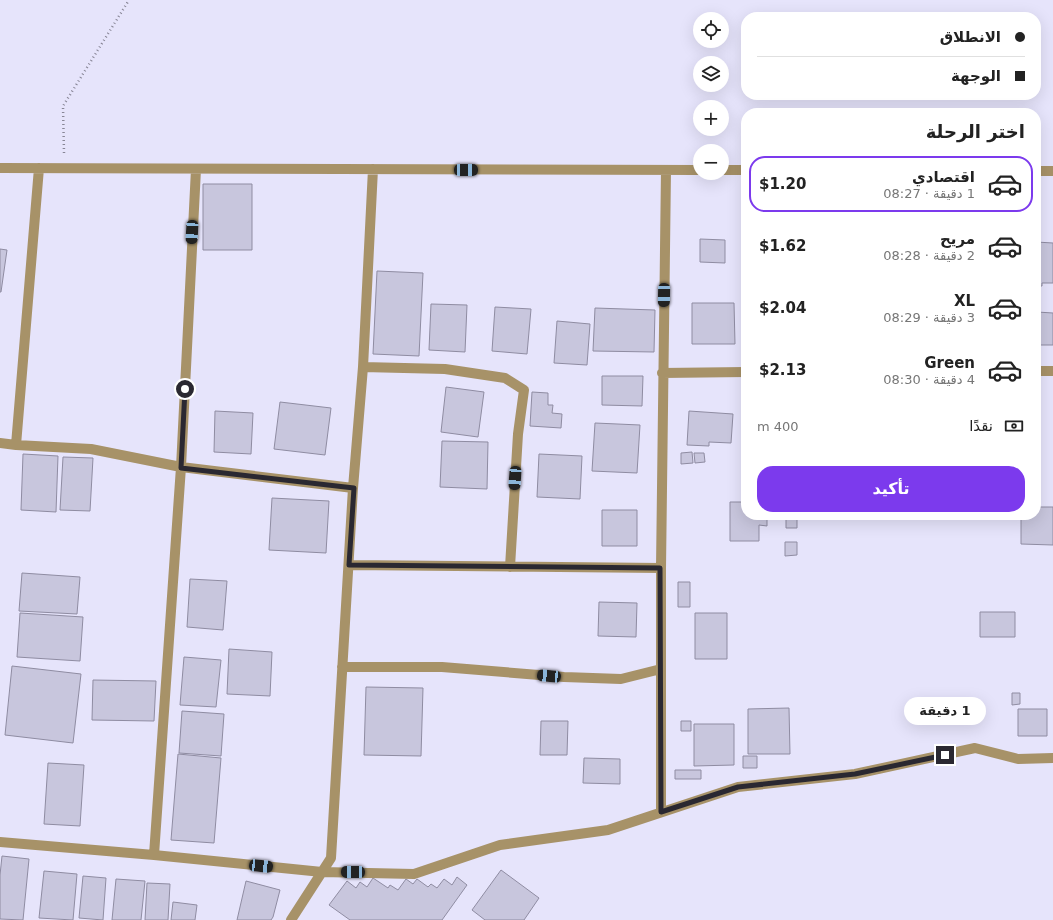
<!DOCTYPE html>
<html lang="ar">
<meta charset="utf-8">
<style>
:root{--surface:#fff;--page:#f2f2f2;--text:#222;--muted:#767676;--line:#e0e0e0;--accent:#7c3aed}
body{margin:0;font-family:"DejaVu Sans",Cairo,sans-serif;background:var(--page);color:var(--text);direction:rtl;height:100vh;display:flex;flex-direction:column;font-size:15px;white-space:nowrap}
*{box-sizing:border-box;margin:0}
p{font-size:13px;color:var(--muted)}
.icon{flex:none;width:22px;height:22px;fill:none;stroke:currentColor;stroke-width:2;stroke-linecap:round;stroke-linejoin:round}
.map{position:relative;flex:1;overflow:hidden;direction:ltr}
.panel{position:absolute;left:741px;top:108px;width:300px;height:412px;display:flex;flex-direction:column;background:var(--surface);border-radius:16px;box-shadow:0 4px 16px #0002;direction:rtl}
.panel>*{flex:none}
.banner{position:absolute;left:741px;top:12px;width:300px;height:88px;border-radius:16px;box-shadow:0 4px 16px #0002;direction:rtl;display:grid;align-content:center;height:88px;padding:0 16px;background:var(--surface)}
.controls{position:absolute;left:693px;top:12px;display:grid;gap:8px}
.controls a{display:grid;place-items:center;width:36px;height:36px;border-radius:50%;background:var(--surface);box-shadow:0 4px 16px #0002;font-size:20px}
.end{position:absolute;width:18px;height:18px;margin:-9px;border:5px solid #2a2831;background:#fff;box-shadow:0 0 0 2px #fff}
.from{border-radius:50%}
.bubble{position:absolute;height:28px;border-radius:14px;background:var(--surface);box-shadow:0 4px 16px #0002;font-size:13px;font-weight:700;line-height:28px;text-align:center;direction:rtl}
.car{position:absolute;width:12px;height:24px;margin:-12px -6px;border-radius:5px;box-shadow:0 0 3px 1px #0007;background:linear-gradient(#222 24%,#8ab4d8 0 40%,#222 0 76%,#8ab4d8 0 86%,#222 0)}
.banner b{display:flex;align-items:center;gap:14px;height:38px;font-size:15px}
.banner b+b{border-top:1px solid var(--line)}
.banner i{width:10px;height:10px;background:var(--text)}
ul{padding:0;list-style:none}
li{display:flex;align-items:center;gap:12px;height:56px;margin:0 8px 6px;padding:0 8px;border:2px solid transparent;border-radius:16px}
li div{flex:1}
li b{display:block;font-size:15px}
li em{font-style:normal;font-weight:700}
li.current{border-color:var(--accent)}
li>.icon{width:36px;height:36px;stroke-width:1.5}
h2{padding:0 16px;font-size:18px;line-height:48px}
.pay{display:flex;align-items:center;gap:10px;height:44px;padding:0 16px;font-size:15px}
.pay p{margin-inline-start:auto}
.button{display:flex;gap:8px;margin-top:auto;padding:8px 16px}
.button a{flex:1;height:46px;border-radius:16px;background:var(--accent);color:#fff;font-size:16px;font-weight:700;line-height:46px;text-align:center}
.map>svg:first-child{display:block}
.building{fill:#c8c6dd;stroke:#8f8ca2}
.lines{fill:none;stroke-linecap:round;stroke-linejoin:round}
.path{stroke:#888696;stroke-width:2.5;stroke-dasharray:1 3;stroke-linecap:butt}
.minor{stroke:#a79268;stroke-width:10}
.route{stroke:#2a2831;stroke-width:5}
</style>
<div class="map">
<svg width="1053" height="920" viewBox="0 0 1053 920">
<rect width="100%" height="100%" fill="#e6e4fb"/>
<path class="building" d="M203,184H252V250H203Z
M700,239L725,240V263L700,262Z
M1036,242L1053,243V283H1042V286H1036Z
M0,249L7,250L1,292H0Z
M377,271L423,273L419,356L373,354Z
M742,292H746V355L744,356Z
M692,303H734L735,344H692Z
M431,304L467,305L465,352L429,350Z
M495,307L531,309L527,354L492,351Z
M595,308L655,310L654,352L593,351Z
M1037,312L1053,313V345H1037Z
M557,321L590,324L587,365L554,363Z
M602,376H643L642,406L602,405Z
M446,387L484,392L478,437L441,432Z
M532,392L548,393V405H553L552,413L562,414L561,428L530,426Z
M280,402L331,408L325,455L274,449Z
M215,411L253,413L251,454L214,452Z
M689,411L733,414L731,443L709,442V446L687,445Z
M595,423L640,425L637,473L592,471Z
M442,441L488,442L487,489L440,487Z
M692,452L693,463L681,464V453Z
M694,453H704L705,462L695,463Z
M23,454L58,456L56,512L21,510Z
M539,454L582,456L580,499L537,497Z
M63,457L93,458L90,511L60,510Z
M272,498L329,501L326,553L269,550Z
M730,502H746V515H767V526L759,525V541H730Z
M1036,507H1053V545L1021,544V515H1036Z
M602,510H637V546H602Z
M786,515H797V528H786Z
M785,542H797V555L785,556Z
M22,573L80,577L77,614L19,611Z
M190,579L227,581L223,630L187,627Z
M678,582H690V607H678Z
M599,602L637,603L636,637L598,636Z
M980,612H1015V637H980Z
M20,613L83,617L80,661L17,657Z
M695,613H727V659H695Z
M229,649L272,652L270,696L227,694Z
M184,657L221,660L216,707L180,705Z
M12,666L81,674L73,743L5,735Z
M93,680L156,681L154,721L92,720Z
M366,687L423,688L421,756L364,755Z
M1012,693H1020V704L1012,705Z
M789,708L790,754H748V709Z
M1018,709H1047V736H1018Z
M182,711L224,714L221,756L179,753Z
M541,721H568L567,755H540Z
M681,721H691V731H681Z
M694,724H734V765L694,766Z
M178,754L221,758L214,843L171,840Z
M743,756H757V768H743Z
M584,758L620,759V784L583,783Z
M48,763L84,765L80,826L44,824Z
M675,770H701V779H675Z
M2,856L29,859L23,920L0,919V875Z
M501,870L539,898L524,920H485L472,910Z
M44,871L77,874L73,920L39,918Z
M83,876L106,878L103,920L79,918Z
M457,877L467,885L442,920H350L329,905L347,881L356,888L360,882L367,887L373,878L388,888L390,885L398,890L406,879L413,884L417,879L428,887L431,884L437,888L444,879L452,885Z
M116,879L145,881L141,920H112Z
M246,881L280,890L273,917L271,920H237Z
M147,883L170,884L168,920H145Z
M173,902L197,905L195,920H171Z"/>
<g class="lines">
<path class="path" d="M64,153L63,106L129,0"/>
<path class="minor" d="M0,168L700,170
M722,170H746
M1036,171H1053
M363,367L445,369L505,378L524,390L518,434L510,567
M1036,371H1053
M662,373L746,372
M0,443L16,445L91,449L181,467L353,488
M16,445L39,168
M349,565L661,568
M342,667H442L564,677L621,679L661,669
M661,812V568L666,170
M0,842L154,855L322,872L414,874L500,845L608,830L738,787L855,774L975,748L1018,759L1053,758
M154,855L181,467L196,169
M291,920L331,858L353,488L363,367L373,169"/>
</g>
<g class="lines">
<path class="route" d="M185,389L181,468L354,488L349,565L660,568L661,812L738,787L855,774L945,755"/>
</g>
</svg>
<div class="controls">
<a><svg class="icon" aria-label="locate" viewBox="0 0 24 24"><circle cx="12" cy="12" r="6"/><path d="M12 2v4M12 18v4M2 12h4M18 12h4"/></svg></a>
<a><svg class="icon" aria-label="layers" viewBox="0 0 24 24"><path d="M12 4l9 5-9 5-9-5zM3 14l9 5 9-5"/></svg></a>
<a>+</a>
<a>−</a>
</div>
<i class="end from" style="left:185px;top:389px"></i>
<i class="end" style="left:945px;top:755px"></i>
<div class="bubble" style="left:904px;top:697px;width:82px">1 دقيقة</div>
<i class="car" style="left:466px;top:170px;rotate:90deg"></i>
<i class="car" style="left:192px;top:232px;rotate:183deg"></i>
<i class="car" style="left:664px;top:295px;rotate:181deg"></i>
<i class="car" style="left:515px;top:478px;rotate:184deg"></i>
<i class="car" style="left:549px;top:676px;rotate:275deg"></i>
<i class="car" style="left:261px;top:866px;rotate:96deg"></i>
<i class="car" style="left:353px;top:872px;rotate:271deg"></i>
<div class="banner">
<b><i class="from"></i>الانطلاق</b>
<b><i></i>الوجهة</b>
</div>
<section class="panel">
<h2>اختر الرحلة</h2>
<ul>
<li class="current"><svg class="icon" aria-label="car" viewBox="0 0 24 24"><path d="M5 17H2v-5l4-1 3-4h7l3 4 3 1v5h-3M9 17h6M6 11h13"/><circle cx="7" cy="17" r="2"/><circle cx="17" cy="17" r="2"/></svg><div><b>اقتصادي</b><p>1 دقيقة · 08:27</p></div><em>$1.20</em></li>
<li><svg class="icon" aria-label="car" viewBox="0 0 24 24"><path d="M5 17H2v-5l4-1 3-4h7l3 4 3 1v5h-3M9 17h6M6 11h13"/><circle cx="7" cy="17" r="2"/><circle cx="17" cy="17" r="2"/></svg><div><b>مريح</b><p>2 دقيقة · 08:28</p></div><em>$1.62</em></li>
<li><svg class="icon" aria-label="car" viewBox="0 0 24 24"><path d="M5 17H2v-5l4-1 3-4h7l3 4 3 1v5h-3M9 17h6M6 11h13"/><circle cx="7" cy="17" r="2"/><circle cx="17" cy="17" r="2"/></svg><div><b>XL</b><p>3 دقيقة · 08:29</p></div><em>$2.04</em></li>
<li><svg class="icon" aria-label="car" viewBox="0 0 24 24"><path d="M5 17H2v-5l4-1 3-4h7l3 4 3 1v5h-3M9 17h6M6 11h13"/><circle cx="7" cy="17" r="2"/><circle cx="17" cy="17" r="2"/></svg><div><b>Green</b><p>4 دقيقة · 08:30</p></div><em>$2.13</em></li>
</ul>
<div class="pay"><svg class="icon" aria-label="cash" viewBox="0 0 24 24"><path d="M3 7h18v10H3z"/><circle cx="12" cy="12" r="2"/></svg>نقدًا<p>400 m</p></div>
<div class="button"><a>تأكيد</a></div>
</section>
</div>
